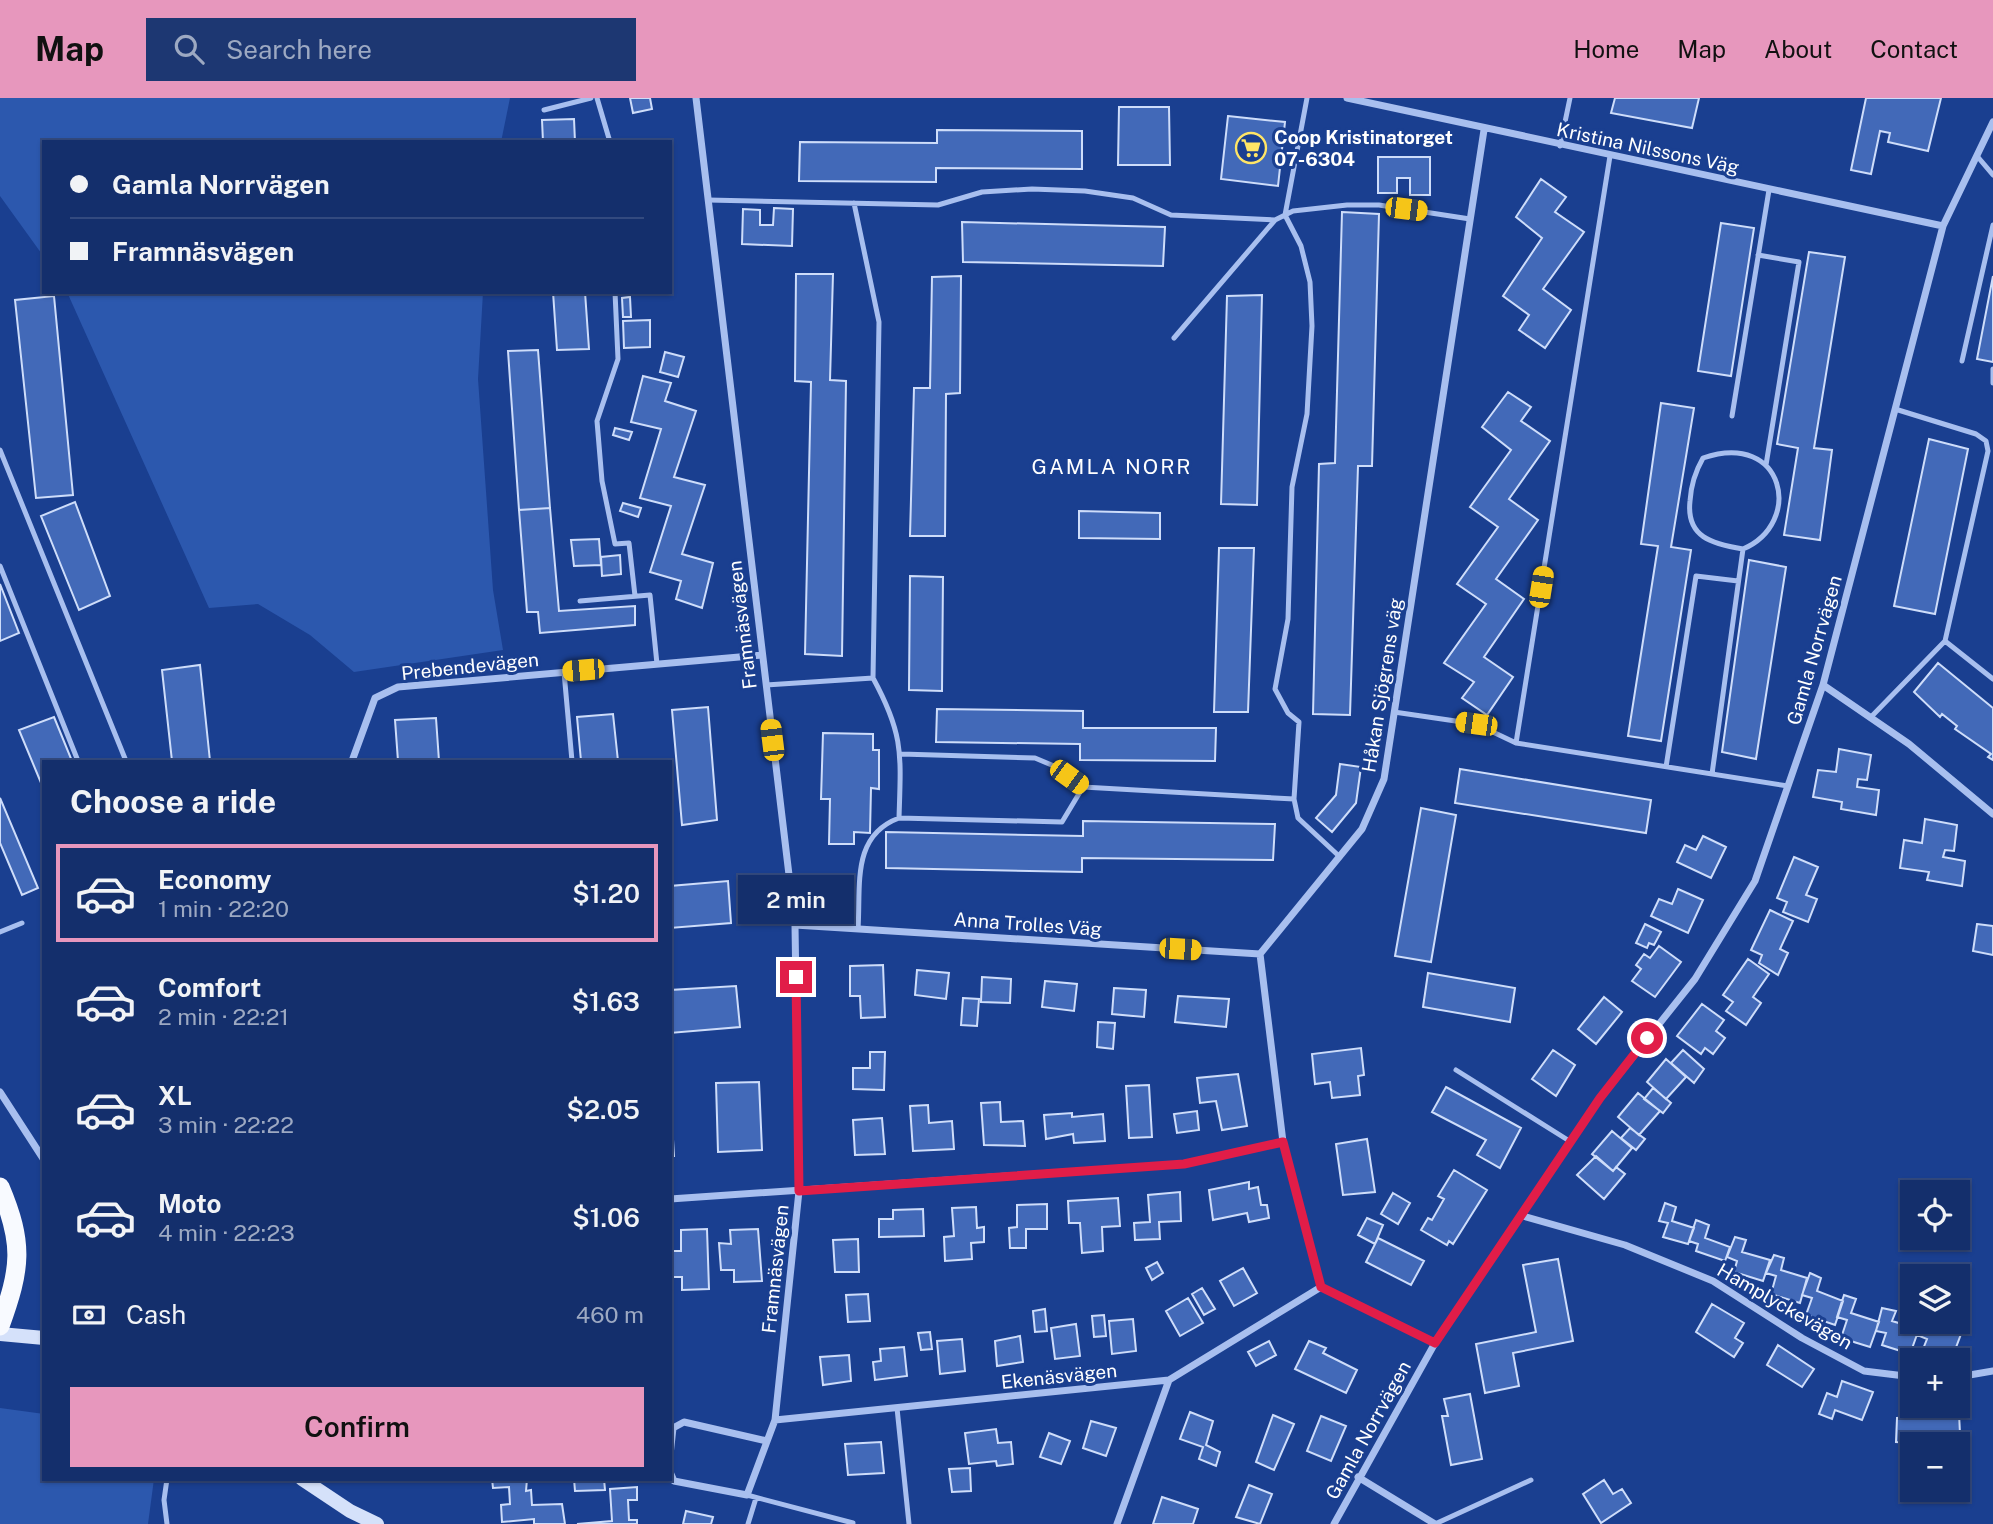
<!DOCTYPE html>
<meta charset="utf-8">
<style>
:root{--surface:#142f6c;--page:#1d3772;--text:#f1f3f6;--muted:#9da9c2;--line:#334a7f;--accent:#e797bd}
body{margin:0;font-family:"Public Sans",sans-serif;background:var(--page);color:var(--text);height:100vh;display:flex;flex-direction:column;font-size:26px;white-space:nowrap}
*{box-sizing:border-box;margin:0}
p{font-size:23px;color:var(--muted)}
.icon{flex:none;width:38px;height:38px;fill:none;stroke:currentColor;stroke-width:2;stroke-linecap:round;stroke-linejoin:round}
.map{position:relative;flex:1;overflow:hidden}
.drawer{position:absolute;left:42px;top:662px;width:630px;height:721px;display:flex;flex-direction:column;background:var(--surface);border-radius:0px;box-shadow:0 2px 5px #0004,0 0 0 2px var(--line)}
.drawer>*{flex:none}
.hud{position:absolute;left:42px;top:42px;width:630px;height:154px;border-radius:0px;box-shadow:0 2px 5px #0004,0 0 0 2px var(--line);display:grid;align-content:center;height:154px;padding:0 28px;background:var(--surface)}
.buttons{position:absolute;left:1900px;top:1082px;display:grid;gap:14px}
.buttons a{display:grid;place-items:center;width:70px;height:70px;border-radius:0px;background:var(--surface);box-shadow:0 2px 5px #0004,0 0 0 2px var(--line);font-size:35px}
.end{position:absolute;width:32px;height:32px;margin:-16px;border:9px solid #e11d48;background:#fff;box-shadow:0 0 0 4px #fff}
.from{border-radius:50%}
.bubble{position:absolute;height:49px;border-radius:0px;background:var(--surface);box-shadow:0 2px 5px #0004,0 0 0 2px var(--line);font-size:23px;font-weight:600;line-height:49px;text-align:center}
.car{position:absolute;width:21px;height:42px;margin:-21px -10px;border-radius:9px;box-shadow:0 0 5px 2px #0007;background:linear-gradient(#f5c518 24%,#345 0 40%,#f5c518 0 76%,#345 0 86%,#f5c518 0)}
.hud b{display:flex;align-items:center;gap:24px;height:66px;font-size:26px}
.hud b+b{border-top:2px solid var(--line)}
.hud i{width:18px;height:18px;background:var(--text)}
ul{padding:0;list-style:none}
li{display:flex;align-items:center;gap:21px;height:98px;margin:0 14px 10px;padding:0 14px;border:4px solid transparent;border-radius:0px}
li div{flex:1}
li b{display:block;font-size:26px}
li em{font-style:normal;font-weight:600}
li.active{border-color:var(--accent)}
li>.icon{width:63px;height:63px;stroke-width:1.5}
h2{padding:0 28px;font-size:32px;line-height:84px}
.pay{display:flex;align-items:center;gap:18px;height:77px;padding:0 28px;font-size:26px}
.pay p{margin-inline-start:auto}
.action{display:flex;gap:14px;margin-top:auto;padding:14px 28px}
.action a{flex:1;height:80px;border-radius:0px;background:var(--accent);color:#111;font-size:28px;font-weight:600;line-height:80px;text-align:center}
header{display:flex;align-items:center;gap:42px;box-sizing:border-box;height:98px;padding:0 35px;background:var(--accent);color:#111}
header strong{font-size:33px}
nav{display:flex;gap:38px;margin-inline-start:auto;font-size:24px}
.search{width:490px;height:63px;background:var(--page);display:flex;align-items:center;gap:18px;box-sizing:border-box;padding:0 24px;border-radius:0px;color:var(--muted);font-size:26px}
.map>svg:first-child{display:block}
.green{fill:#2c58ae}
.building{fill:#4269b8;stroke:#ceddfa;stroke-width:2}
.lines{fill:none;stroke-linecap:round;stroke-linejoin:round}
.service{stroke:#a8bfef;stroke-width:5}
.minor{stroke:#a8bfef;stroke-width:7}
.secondary{stroke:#d5e1fa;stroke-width:14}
.trunk{stroke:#f8faff;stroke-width:19}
.route{stroke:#e11d48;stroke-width:9}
.labels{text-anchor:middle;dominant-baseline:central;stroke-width:6;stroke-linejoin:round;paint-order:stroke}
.poi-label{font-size:19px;font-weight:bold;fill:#fff;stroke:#1a3f90;text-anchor:start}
.street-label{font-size:19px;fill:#fff;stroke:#1a3f90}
.neighbourhood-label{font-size:21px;letter-spacing:2px;fill:#fff;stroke:#1a3f90}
</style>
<header>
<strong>Map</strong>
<div class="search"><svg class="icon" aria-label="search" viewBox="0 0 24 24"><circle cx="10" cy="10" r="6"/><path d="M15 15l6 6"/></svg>Search here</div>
<nav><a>Home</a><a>Map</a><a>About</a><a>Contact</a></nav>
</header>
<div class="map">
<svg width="1993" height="1426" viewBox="0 0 1993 1426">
<rect width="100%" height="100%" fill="#1a3f90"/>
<path class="green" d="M0,0H510L501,44H44V159L0,98Z
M67,194H483L478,281L493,492L503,552L354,574L310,537L258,506L209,510Z
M0,1310L44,1316V1381H154L148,1426H0Z"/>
<path class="building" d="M630,0H650L652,11L633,15Z
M1615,0H1699L1692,30L1611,15Z
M1866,0H1941L1928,53L1888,44L1890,35L1880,33L1871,76L1851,72Z
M1119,9H1169L1170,67H1118Z
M1228,18L1285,24L1278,88L1221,81Z
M574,21L575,44H543L542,22Z
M937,32L1082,33V71L936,70V84L799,83L800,44L937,45Z
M1378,59H1430V97H1410V80H1397V95H1378Z
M1541,81L1566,99L1555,114L1584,134L1543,191L1571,212L1545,250L1519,232L1529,217L1503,198L1542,140L1516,119Z
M774,110L793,111L792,148L742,146L743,111L760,112V127H773Z
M1342,114L1379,116L1372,368H1358L1350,617L1313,616L1319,366L1335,365Z
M962,124L1165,129L1163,168L963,164Z
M1721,125L1754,130L1731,278L1698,273Z
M1809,154L1845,159L1814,350L1832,352L1820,442L1784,437L1798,350L1777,346Z
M796,176H833L830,282L846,283L842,558L805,556L811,284L795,283Z
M961,178L960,295L946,296L945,438H910L914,290H930L932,179Z
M1993,178V264L1977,261Z
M553,194H585L589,251L557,252Z
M1262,197L1257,407L1221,406L1227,198Z
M54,198L73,397L36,400L15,202Z
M630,199L631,219H623L622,200Z
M650,222V249L624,250L623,223Z
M538,252L550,410L519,412L508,253Z
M665,254L684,259L678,279L660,274Z
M643,278L671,285L665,303L696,313L674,379L705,387L682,456L713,465L702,510L676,501L681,483L650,474L671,408L640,400L661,331L631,324Z
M1508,294L1531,309L1521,323L1550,343L1509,401L1538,422L1496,481L1524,501L1484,559L1513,579L1487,617L1462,600L1474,584L1444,565L1486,506L1457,486L1498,429L1470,409L1511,352L1482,329Z
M1661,305L1694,310L1671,449L1691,452L1661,643L1628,638L1658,448L1641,446Z
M615,330L632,334L629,342L613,337Z
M1929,341L1968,351L1935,516L1894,508Z
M75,404L110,498L79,512L41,418Z
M623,405L641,410L638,419L620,413Z
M550,410L559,513L635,508V527L540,535L538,514H527L519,412Z
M1079,413L1160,415V441L1079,440Z
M599,441L601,467L574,468L571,442Z
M1219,450H1254L1248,614H1214Z
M620,457L621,476L602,478L601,459Z
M1749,462L1786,469L1756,661L1722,654Z
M910,478L943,479L942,593L909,592Z
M0,486L19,535L0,543Z
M1938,565L1993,610V662L1988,659L1991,656L1955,631L1957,628L1942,616L1940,619L1914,594Z
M200,567L210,663H172L162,572Z
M708,609L717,722L682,727L672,612Z
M937,611L1083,613V630H1216L1215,663L1080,662V646L936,644Z
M613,616L618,663H581L577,619Z
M54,619L72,663H44V692L19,632Z
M436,620L439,663H398L395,622Z
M823,635L873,636V652H879V691L871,690L870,735L854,734V746H829L830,701H821Z
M1839,651L1871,657L1867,682L1858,681L1857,689L1879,692L1876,717L1841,711L1842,704L1813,699L1818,672L1836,674Z
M1340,666L1361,669L1356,705L1332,734L1316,720L1336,697Z
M1460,671L1651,702L1646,735L1455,705Z
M0,700L38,790L22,797L0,745Z
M1421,710L1456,717L1431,864L1395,858Z
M1925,721L1957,727L1954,753L1945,752L1943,759L1965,763L1962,788L1927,782L1929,774L1900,770L1904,742L1922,745Z
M1083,723L1275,726L1273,762L1082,760V774L886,770V734L1083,738Z
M1703,738L1726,749L1711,780L1677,764L1685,747L1696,752Z
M1794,759L1818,769L1806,797L1817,801L1808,824L1783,814L1787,804L1777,800Z
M728,783L731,825L670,830V788Z
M1678,791L1703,802L1688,835L1651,818L1659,801L1672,806Z
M1770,812L1793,823L1780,851L1788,855L1778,877L1759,865L1762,857L1751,852Z
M1645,826L1661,834L1654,847L1649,845L1647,850L1636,845Z
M1977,826L1993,828V857L1973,853Z
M1659,848L1681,864L1655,899L1632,883L1641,871L1636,867L1644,856L1650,860Z
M1748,861L1769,876L1753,899L1761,905L1746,927L1726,913L1733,904L1723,897Z
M883,867L885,919L861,920L860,898H850V868Z
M917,872L949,875L946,901L915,897Z
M1428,875L1515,890L1510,924L1423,909Z
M982,879L1011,881L1010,905L981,904Z
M1045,883L1077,886L1074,913L1042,909Z
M736,888L740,929L670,935V892Z
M1114,890L1146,892L1144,919L1112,916Z
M1178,898L1229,901L1226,929L1175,924Z
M1604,899L1622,914L1596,946L1578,931Z
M963,900L979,901L977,928L961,927Z
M1702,906L1724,922L1716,933L1725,940L1713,956L1705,950L1701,956L1677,938Z
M1098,924L1115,925L1113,951L1097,949Z
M1361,950L1364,977L1358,978L1360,997L1332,1000L1330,984L1315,986L1312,956Z
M1553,952L1575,967L1556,998L1532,981Z
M1683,952L1704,971L1694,985L1671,965Z
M870,954H885L884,992L853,991V970H870Z
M1666,961L1686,979L1666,1001L1647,984Z
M1238,976L1247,1028L1222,1032L1216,1003L1200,1005L1197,980Z
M759,984L762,1052L718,1054L716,985Z
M1149,987L1152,1039L1129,1040L1126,988Z
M1446,989L1521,1030L1500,1070L1477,1057L1486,1042L1432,1014Z
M1653,990L1671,1005L1663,1015L1644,1001Z
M670,992L674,1058H670Z
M1638,995L1660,1013L1639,1037L1618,1019Z
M1000,1004L1001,1024L1023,1023L1025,1048L984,1047L981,1005Z
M928,1007L929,1025L952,1023L954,1051L913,1053L910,1008Z
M1197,1013L1199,1032L1177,1035L1174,1016Z
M1072,1015V1019L1103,1016L1105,1043L1074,1045L1073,1036L1046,1041L1044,1017Z
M882,1020L885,1056L855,1057L853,1022Z
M1630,1030L1645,1041L1636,1052L1621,1040Z
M1612,1033L1632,1050L1613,1073L1592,1056Z
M1367,1041L1375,1094L1343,1097L1336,1046Z
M1596,1058L1613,1073L1616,1069L1625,1076L1604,1101L1577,1077Z
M1454,1072L1487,1092L1453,1146L1449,1143L1447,1147L1421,1132L1428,1120L1432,1122L1444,1101L1438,1098Z
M1249,1084V1091L1258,1089L1261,1107H1267L1269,1120L1249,1124L1247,1115L1213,1122L1209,1092Z
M1180,1094L1181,1123L1159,1124L1160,1141L1135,1142L1134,1125L1150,1124L1148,1097Z
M1393,1095L1410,1105L1398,1126L1381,1116Z
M1118,1100L1120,1128L1102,1129L1103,1153L1082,1155L1080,1125H1069L1068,1103Z
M1665,1105L1676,1109L1672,1123L1694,1130L1688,1146L1663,1139L1668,1125L1659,1123Z
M1047,1106V1131H1026V1150H1010L1009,1130L1017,1129V1107Z
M976,1109L977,1130L984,1129V1144L971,1145L972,1161L945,1163L944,1139L954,1138L952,1110Z
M923,1111L924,1138L879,1139V1121H893V1112Z
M1367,1120L1383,1127L1375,1146L1358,1137Z
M1696,1122L1709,1127L1705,1140L1730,1149L1725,1163L1696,1153L1698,1146L1689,1143Z
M707,1131L709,1191L682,1192V1179H670V1153H681V1132Z
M758,1131L762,1183L734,1184V1172H721L719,1145L731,1146L730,1132Z
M1735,1139L1746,1142L1742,1154L1770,1162L1763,1183L1734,1174L1737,1163L1727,1159Z
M1378,1140L1424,1163L1411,1187L1366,1164Z
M858,1141L859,1174H835L833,1142Z
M1774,1157L1784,1160L1781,1172L1807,1180L1800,1205L1771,1196L1776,1178L1766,1175Z
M1558,1161L1573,1243L1513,1255L1519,1288L1485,1295L1476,1246L1536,1234L1523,1167Z
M1157,1164L1163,1175L1152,1182L1146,1170Z
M1243,1170L1257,1195L1234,1208L1220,1183Z
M1810,1175L1821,1180L1817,1193L1843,1203L1835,1227L1806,1217L1812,1200L1802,1197Z
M1202,1190L1215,1211L1204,1217L1192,1196Z
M868,1196L870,1223L848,1224L846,1197Z
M1844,1197L1856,1201L1851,1215L1879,1224L1870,1249L1841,1240L1847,1222L1837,1219Z
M1188,1200L1203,1225L1180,1238L1166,1213Z
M1712,1206L1744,1225L1735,1240L1743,1245L1734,1259L1696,1234Z
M1882,1210L1896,1213L1892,1223L1919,1231L1910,1256L1882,1247L1886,1235L1876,1233Z
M1045,1211L1047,1233L1035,1234L1033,1213Z
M1104,1217L1106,1238L1094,1239L1092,1218Z
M1133,1221L1136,1253L1112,1256L1109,1223Z
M1921,1223H1934L1933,1226L1961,1236L1952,1260L1923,1251L1927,1241L1917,1237Z
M1076,1226L1080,1258L1055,1261L1051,1230Z
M930,1234L932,1251L921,1252L918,1235Z
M1020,1238L1023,1264L997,1268L995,1243Z
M962,1241L965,1273L940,1276L937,1243Z
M1269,1243L1276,1257L1256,1268L1248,1254Z
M1309,1243L1326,1250L1323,1255L1357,1272L1346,1295L1295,1271Z
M1778,1247L1814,1271L1802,1289L1767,1267Z
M904,1249L907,1278L875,1282L873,1264L881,1263L880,1251Z
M849,1257L851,1283L823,1287L820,1259Z
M1842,1283L1873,1294L1862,1322L1835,1312L1832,1321L1819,1316L1827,1295L1837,1299Z
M1470,1296L1482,1361L1451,1367L1442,1318H1448L1444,1301Z
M1912,1303L1913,1307H1949L1950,1315H1959L1960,1336L1913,1335L1914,1345L1896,1344L1897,1320L1912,1319Z
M1190,1314L1213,1323L1206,1347L1220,1354L1216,1368L1199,1361L1203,1349L1180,1341Z
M1273,1317L1294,1326L1274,1372L1256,1364Z
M1321,1318L1346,1328L1331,1363L1307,1353Z
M1091,1323L1116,1330L1106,1358L1083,1350Z
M996,1331L998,1345L1011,1344L1013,1366L997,1368L996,1363L969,1366L965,1335Z
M1049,1335L1070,1343L1061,1366L1040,1359Z
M881,1344L884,1375L848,1377L845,1346Z
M970,1370L971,1393L952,1394L949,1371Z
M492,1381H527L526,1393L531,1392L532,1407L562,1406L565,1426H534V1421L502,1424L501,1407L510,1406L509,1389L493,1390Z
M574,1381H612H604L605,1392L575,1393Z
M1604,1382L1613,1396L1622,1391L1631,1405L1601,1425L1583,1396Z
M1249,1387L1272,1396L1260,1426L1236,1419Z
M637,1389V1402H628L629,1422H637V1426H577L612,1423L610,1391Z
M1162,1399L1198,1411L1193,1426H1153Z
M686,1413L713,1419L711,1426H683Z"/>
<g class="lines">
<path class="service" d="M597,0L610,44
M1307,0L1285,117L1301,148L1310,184L1312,228L1307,316L1292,389L1288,521L1275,591L1288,615L1299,624L1294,701L1298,720L1340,759
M544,12L591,0
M1560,48L1570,0
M1977,58L1993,77
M708,102L938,107L982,94L1032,91L1085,93L1133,100L1171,117L1275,122L1293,113L1347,107H1379L1470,121
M854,105L879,224L873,580C904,637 901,656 899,720
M1758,157L1799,164L1766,367
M615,194L618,261L597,323L602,383L615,446L629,445L635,498
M1174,240L1275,122
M1962,263L1993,127
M1993,271V285
M1732,318L1769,92
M0,352L126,663
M0,468L78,663
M580,503L650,497L657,566
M1945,543L1993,581
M564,574L572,663
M766,587L873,580
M1394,614L1476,626L1516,645L1788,688
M1870,620L1945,543L1988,353L1986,343L1976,336L1895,311
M1516,645L1610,58
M901,656L1035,660L1054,668L1083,689
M1666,669L1696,478L1738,483
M1712,676L1743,451C1804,425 1785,332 1703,360C1695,374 1691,386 1690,403C1686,439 1712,446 1743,451
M858,831C861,787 851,738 899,720L1062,724L1083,689L1294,701
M0,834L22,825
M1456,972L1571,1044
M897,1310L909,1426
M167,1381L164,1402L167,1426
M747,1397L853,1425
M748,1426L756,1400
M1435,1426L1531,1382"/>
<path class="minor" d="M1347,0L1943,128
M1823,587L1909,646L1993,716
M352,663L375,600L398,589L762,557
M795,827L1260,856
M0,994L44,1062
M670,1101L1183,1066L1283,1044
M1523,1118L1625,1147L1713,1183L1802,1240L1864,1273L1913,1279
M1435,1245L1321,1189L1283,1044L1260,856L1362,731L1384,681L1484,32
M1958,1279L1993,1273
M775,1322L1169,1282L1321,1189
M670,1357L673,1330L684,1324L767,1343
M670,1374L674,1383L747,1397L775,1322L799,1093L795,827L696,0
M1358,1379L1435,1426
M1117,1426L1169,1282
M1334,1426L1435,1245L1600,1000L1695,881L1755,783L1823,587L1943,128L1993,24"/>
<path class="secondary" d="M0,1236L44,1240
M302,1381L350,1413L377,1426"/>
<path class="trunk" d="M0,1089C24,1146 21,1170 0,1228"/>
</g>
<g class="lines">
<path class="route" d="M796,879L799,1093L1184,1066L1283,1044L1321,1189L1435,1245L1600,1000L1647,940"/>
</g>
<defs>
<g id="supermarket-ring" transform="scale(1.575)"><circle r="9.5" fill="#1a3f90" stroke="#ffe566" stroke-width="1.5"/><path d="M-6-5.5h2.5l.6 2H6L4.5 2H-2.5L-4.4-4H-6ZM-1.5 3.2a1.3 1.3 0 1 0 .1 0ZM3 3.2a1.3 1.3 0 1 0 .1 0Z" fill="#ffe566"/></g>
</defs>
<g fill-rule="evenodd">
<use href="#supermarket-ring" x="1251" y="50"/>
</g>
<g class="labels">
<g class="poi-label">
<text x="1274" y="39">Coop Kristinatorget<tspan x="1274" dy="22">07-6304</tspan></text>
</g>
<g class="street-label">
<text transform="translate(1648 50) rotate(12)">Kristina Nilssons Väg</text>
<text transform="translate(742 527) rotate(-97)">Framnäsvägen</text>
<text transform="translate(1814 552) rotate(-74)">Gamla Norrvägen</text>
<text transform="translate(470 568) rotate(-6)">Prebendevägen</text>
<text transform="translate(1382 587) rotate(-81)">Håkan Sjögrens väg</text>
<text transform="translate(1028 826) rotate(4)">Anna Trolles Väg</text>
<text transform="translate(775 1171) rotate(-84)">Framnäsvägen</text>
<text transform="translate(1785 1208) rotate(30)">Hamplyckevägen</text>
<text transform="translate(1059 1278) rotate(-6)">Ekenäsvägen</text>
<text transform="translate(1368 1332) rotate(-61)">Gamla Norrvägen</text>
</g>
<g class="neighbourhood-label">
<text x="1112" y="368">GAMLA NORR</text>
</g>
</g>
</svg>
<div class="buttons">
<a><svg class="icon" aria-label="locate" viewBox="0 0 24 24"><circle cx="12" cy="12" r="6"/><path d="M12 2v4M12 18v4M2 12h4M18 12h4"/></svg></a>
<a><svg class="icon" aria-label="layers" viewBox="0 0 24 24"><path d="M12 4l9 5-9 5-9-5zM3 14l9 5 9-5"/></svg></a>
<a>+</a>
<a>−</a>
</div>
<i class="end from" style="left:1647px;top:940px"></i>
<i class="end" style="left:796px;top:879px"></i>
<div class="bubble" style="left:738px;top:777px;width:116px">2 min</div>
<i class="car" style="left:1406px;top:111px;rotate:97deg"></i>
<i class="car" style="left:1541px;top:489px;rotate:9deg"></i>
<i class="car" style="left:583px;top:572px;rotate:265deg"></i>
<i class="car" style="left:1476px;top:626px;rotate:278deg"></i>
<i class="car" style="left:772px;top:642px;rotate:353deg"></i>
<i class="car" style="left:1069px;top:679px;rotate:126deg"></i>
<i class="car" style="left:1180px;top:851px;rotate:94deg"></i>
<div class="hud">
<b><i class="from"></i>Gamla Norrvägen</b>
<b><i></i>Framnäsvägen</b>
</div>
<section class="drawer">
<h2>Choose a ride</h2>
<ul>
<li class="active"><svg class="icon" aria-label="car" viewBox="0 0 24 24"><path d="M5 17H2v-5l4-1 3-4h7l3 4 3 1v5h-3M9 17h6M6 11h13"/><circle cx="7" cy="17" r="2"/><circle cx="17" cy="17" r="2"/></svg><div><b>Economy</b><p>1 min · 22:20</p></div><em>$1.20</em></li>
<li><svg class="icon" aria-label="car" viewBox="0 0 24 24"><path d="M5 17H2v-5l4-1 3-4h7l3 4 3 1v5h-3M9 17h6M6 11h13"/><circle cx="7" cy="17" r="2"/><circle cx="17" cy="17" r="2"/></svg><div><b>Comfort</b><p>2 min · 22:21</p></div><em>$1.63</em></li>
<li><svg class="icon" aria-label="car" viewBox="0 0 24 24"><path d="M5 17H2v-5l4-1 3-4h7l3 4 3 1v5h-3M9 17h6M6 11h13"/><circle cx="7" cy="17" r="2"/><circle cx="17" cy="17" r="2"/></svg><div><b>XL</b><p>3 min · 22:22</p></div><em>$2.05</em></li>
<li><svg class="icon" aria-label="car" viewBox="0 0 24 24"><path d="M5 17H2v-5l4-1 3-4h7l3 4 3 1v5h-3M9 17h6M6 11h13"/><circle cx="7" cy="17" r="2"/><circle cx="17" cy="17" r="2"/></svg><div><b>Moto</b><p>4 min · 22:23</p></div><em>$1.06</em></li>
</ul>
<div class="pay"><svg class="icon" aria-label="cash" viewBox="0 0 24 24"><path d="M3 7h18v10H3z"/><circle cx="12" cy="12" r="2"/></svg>Cash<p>460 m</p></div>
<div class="action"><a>Confirm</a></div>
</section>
</div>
